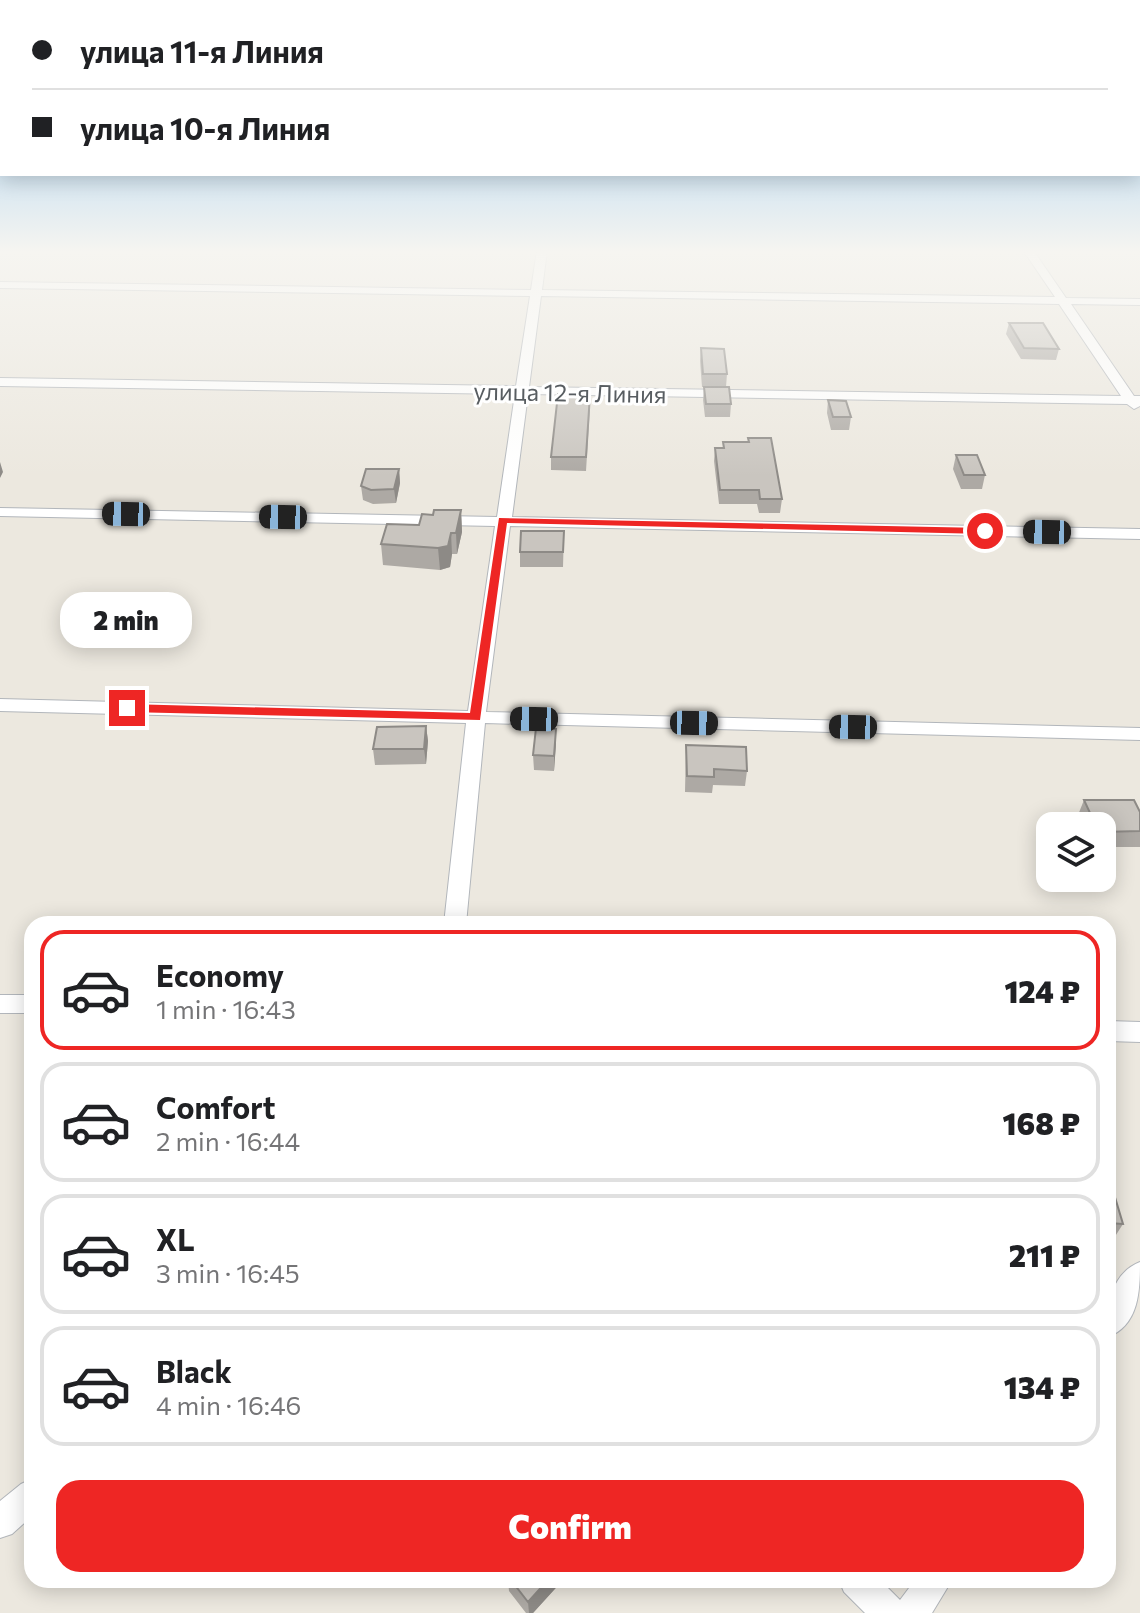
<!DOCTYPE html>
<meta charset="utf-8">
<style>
:root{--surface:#fff;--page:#f6f6f6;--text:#202124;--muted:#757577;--line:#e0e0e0;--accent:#ee2624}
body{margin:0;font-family:Commissioner,sans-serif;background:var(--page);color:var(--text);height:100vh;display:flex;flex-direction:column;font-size:30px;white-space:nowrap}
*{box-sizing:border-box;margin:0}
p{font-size:26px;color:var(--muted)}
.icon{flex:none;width:44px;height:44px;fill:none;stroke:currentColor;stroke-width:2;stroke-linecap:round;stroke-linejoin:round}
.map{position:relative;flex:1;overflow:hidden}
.drawer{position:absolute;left:24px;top:916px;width:1092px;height:672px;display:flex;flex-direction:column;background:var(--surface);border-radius:24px;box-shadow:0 4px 20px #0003}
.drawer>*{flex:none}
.banner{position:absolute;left:0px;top:0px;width:1140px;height:176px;box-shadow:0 4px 20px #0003;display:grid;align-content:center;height:176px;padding:0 32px;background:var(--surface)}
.buttons{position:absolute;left:1036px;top:812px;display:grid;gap:16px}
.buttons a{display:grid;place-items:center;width:80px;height:80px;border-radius:16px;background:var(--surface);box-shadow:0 4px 20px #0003;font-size:40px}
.end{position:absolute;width:36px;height:36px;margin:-18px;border:10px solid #ee2624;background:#fff;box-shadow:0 0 0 4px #fff}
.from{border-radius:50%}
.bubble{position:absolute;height:56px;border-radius:24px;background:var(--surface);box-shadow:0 4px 20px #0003;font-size:26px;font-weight:800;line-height:56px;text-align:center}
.car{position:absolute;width:24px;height:48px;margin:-24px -12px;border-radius:10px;box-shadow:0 0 6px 2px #0007;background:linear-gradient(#222 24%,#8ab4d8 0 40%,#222 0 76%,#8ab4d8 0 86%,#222 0)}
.banner b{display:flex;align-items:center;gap:28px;height:76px;font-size:30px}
.banner b+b{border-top:2px solid var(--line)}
.banner i{width:20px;height:20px;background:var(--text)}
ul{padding:14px 0 0;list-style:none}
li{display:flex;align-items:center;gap:24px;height:120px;margin:0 16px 12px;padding:0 16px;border:4px solid var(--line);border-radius:24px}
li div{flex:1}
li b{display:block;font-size:30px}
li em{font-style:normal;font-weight:800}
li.on{border-color:var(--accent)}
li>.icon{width:72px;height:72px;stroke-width:1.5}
.cta{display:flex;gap:16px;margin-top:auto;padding:16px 32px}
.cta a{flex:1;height:92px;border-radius:24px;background:var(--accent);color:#fff;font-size:32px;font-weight:800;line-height:92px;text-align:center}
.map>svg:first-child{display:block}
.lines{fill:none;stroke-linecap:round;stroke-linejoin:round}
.minor-casing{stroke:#b2b6bb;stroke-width:2}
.minor{fill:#fff;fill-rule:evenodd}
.wall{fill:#ada9a4}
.shaded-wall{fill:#8d8a86}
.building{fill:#c9c5bf;stroke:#8d8a86;stroke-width:2}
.route{fill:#ee2624}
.labels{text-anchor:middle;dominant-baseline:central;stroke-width:6;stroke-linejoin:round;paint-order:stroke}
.far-street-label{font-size:24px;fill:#585d61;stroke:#fff}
</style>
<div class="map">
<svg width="1140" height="1613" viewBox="0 0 1140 1613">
<rect width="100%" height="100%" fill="#ece8df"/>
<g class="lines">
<g class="minor-casing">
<path id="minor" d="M537,250H547L542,290L1055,297L1023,250H1033L1066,298L1140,299V305L1071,304L1134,396H1140V406L1134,409L1127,404L528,394L512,517L1140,529V539L510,526L486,712L1140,728V740L485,723L466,924H444L466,723L0,711V699L468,711L495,526L0,516V508L497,517L515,394L0,386V378L516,386L530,296L0,288V282L531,290ZM541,296L1059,304L1121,396L529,387Z
M0,995H32V1013H0Z
M1108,1021L1140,1022V1042L1108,1041Z
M1140,1262C1140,1291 1139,1325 1108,1337C1108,1309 1108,1275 1140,1262Z
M32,1479V1516L12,1534L0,1538V1501L21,1484Z
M839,1580H880L900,1600L915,1580H952L932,1613H865L844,1592Z"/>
</g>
<use href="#minor" class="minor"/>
</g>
<path class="wall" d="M1009,323L1059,349L1056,360L1021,359L1006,334Z
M701,348L727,374L726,387H702L700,361Z
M704,387L731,404L730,417H705L703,400Z
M828,400L851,417L849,430H831L827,413Z
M590,407L586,471L551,470V457Z
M748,438L782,499L780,513H759L757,504H719L714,461L715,448H723V442H748Z
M956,455L985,475L982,489H961L953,469Z
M399,469L400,483L396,503L373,504L363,500L361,486Z
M461,510L462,532L457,554H452L450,567L440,570L383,565L381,544L419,525L433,515Z
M564,531L563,567H520V552Z
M426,726L428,741L426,764L375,765L373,749Z
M556,729L554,771L534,770L533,755Z
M686,745L747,771L745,786L713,785L712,793L685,792Z
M1084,800L1140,812V847H1102V826H1083L1078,815Z
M1108,1174L1123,1224L1114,1238H1108Z
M508,1580H563L533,1613H526L509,1591Z"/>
<path class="shaded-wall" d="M0,462L3,472L0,478Z
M399,469L400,483L396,503L394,489Z
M461,510L462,532L457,554L456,533Z
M451,533L452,554L450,567L440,570L438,548Z
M426,726L428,741L426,764L424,749Z
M556,729V744L554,771V756Z
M548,1580H563L533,1613H529L528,1602Z"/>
<path class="building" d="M1009,323H1043L1059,349L1024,348Z
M701,348L724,349L727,374H703Z
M704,387H729L731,404H706Z
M558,394H590L586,457H551Z
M828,400L846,401L851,417H833Z
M748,438H771L782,499H760L759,490H720L715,448H724L723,442H749Z
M956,455H977L985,475H964Z
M366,469H399L394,489L371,490L361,486Z
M434,510H461L456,533H451L448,546L438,548L381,544L387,524L419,525L422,514L433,515Z
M521,531H564L563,552H520Z
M426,726L424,749H373L377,727Z
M536,728L556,729L554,756L533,755Z
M686,745L746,747L747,771L714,769V777L687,776Z
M1084,800H1134L1140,812V831L1102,832V826H1096Z
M1108,1174L1123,1224L1108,1223Z
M511,1580H548L528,1602Z"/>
<linearGradient id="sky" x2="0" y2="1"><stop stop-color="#89c3f1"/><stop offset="0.53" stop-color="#f6f5f1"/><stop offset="1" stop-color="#f6f5f1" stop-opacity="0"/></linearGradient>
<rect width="1140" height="476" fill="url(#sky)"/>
<path class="route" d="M499,518L985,528L990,531L985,534L507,523L480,720L127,712L121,708L127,704L470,713Z"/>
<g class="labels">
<g class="far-street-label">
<text transform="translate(570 392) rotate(1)">улица 12-я Линия</text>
</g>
</g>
</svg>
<div class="buttons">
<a><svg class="icon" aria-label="layers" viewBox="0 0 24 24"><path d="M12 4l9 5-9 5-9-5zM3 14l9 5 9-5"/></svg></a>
</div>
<i class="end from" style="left:985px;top:531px"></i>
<i class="end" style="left:127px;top:708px"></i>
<div class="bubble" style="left:60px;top:592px;width:132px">2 min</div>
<i class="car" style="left:126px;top:514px;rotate:271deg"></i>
<i class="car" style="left:283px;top:517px;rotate:271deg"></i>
<i class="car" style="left:1047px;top:532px;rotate:271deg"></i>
<i class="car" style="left:534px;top:719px;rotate:271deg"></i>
<i class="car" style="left:694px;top:723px;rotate:91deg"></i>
<i class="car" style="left:853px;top:727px;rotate:271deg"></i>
<div class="banner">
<b><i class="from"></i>улица 11-я Линия</b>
<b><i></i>улица 10-я Линия</b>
</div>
<section class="drawer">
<ul>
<li class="on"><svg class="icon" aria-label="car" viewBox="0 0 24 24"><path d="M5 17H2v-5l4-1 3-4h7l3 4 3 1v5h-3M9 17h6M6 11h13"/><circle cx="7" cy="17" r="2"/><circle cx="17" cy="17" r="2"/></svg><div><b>Economy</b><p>1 min · 16:43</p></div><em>124 ₽</em></li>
<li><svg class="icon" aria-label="car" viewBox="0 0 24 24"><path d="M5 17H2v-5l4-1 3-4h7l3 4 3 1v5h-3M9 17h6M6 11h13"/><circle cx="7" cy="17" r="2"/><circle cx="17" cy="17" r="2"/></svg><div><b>Comfort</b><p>2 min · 16:44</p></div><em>168 ₽</em></li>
<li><svg class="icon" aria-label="car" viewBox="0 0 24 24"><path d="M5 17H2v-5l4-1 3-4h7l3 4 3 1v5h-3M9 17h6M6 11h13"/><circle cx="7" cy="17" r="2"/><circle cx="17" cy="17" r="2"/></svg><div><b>XL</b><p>3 min · 16:45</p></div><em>211 ₽</em></li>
<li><svg class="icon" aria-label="car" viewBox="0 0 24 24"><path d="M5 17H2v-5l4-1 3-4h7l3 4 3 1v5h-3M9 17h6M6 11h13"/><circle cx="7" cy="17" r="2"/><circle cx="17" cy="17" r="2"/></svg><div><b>Black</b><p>4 min · 16:46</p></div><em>134 ₽</em></li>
</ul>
<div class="cta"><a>Confirm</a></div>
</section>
</div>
